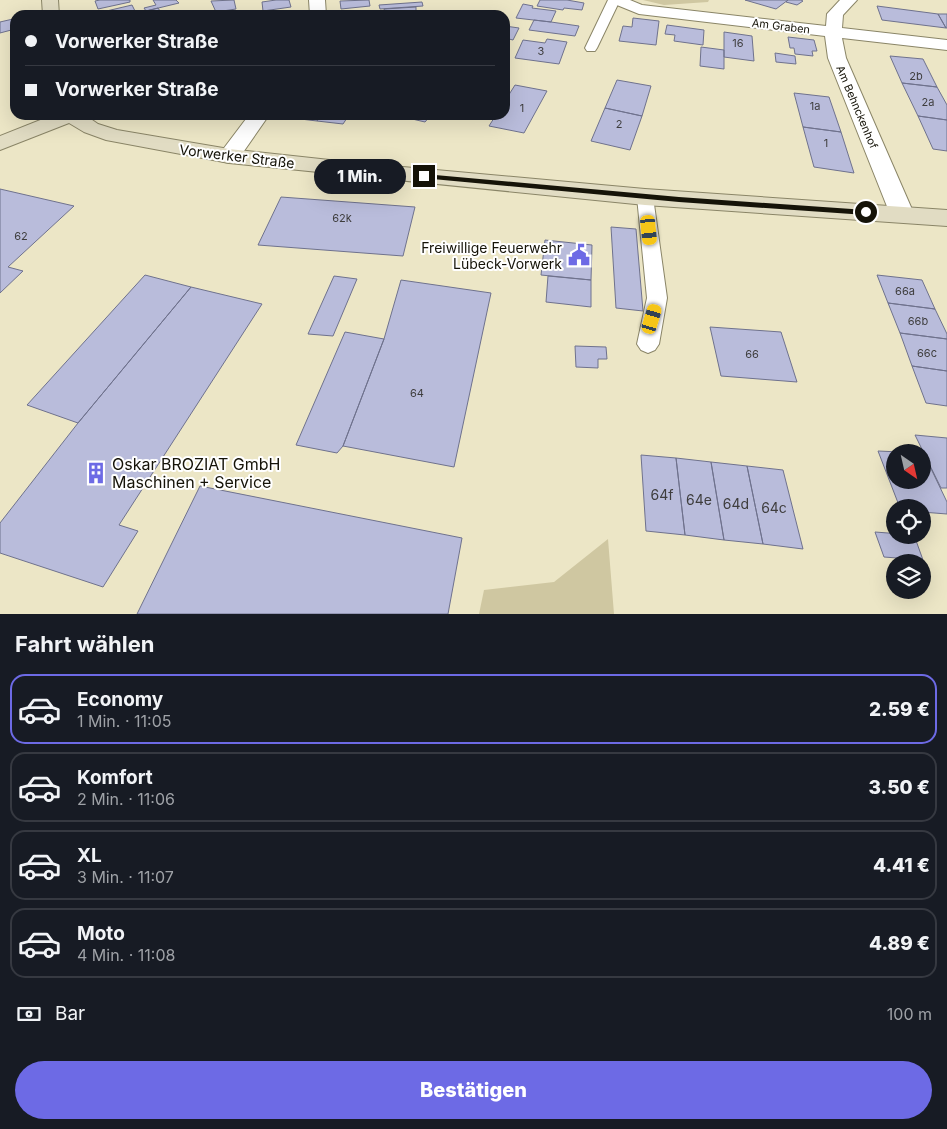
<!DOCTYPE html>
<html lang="de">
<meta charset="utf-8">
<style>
:root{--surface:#171b24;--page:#20242c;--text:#f1f3f6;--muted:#9ea1a6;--line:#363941;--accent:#6d6ae5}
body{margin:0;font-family:Inter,sans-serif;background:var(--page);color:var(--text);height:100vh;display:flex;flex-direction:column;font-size:19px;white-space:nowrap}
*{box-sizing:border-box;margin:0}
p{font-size:16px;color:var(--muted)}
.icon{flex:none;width:28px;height:28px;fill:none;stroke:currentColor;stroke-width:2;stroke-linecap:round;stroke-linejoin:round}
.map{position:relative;height:614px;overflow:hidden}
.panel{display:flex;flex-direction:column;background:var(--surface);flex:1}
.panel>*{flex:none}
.top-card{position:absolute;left:10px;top:10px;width:500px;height:110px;border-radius:15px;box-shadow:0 5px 20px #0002;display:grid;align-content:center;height:110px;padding:0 15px;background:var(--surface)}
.needle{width:32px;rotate:146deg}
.controls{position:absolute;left:886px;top:444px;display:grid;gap:10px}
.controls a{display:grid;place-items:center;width:45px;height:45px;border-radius:50%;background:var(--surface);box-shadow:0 5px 20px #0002;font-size:25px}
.end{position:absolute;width:22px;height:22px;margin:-11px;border:6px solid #151308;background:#fff;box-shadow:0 0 0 2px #fff}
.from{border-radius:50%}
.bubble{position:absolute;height:35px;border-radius:18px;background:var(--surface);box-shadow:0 5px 20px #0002;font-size:16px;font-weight:800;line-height:35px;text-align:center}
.car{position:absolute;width:15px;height:30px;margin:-15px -8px;border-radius:6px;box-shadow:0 0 4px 1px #0007;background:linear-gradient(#f5c518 24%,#345 0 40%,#f5c518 0 76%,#345 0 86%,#f5c518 0)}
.top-card b{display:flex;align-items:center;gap:18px;height:48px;font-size:19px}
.top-card b+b{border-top:1px solid var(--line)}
.top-card i{width:12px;height:12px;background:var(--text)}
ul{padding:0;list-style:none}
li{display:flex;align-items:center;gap:15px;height:70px;margin:0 10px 8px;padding:0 5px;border:2px solid var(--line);border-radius:15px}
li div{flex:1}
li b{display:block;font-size:19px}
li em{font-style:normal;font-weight:800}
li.current{border-color:var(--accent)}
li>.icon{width:45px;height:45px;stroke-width:1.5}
h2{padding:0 15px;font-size:22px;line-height:60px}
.pay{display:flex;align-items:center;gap:12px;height:55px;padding:0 15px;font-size:19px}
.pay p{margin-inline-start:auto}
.button{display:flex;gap:10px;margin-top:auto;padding:10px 15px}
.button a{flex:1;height:58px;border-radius:30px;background:var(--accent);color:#fff;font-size:20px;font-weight:800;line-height:58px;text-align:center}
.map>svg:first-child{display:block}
.green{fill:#cfc7a1}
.building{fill:#b9bcdb;stroke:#6f728d}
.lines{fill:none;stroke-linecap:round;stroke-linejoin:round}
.lane-casing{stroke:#8a8567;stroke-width:2}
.street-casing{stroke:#8a8567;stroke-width:2}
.secondary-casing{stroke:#8a8567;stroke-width:2}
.lane{fill:#fff;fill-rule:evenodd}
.street{fill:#fff;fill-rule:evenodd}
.secondary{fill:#e1dcc3;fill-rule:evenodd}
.route{fill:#151308}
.labels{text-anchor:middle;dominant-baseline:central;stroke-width:4;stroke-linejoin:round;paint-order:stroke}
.far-street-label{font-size:11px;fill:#151308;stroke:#fff}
.number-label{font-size:11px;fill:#3e3d3d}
.street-label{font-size:14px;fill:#151308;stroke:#fff}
.poi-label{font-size:14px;fill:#151308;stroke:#fff;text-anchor:end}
.near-number-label{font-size:14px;fill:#3e3d3d}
.near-poi-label{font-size:16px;fill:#151308;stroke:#fff;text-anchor:start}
</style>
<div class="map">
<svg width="947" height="614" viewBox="0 0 947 614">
<rect width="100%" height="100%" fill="#ece6c6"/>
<path class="green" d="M643,0H709L708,2L664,5Z
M608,539L614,614H479L484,590L554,582Z"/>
<path class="building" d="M100,0H130V2L98,9L95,1Z
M153,0H176L179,3L146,11L144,8L156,5Z
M234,0L236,9L216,12L211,1Z
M276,0H289L291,7L263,11L262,2Z
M369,0L370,6L341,9L340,1Z
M540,0H567L584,3L582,10L564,8L563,10L537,6Z
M745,0H788L776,9Z
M788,0H801L803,1L797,5L786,2Z
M422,2L423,6L380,9L379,5Z
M523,4L533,6L532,8L556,11L551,22L516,18Z
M132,5L136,13L99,15L98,13Z
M877,6L938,14L946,28L882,20Z
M416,7V11L385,13L384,9Z
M158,8L162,14L148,15L146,11Z
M938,14H947V28H946Z
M633,18L659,21L656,45L619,41L623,26L632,27Z
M13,19L15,29L0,33V22Z
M534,20L551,22L579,26L575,36L529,30Z
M667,25L704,30L703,45L674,41L675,35L665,34Z
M505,26L519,28L513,40L505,38Z
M724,32L752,36L754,61L724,57Z
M788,37L814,40L817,51H812L813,56L795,54L794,48H790Z
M547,39L567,42L559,64L515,58L523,40L545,43Z
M701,47L724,50V69L700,66Z
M775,53L795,56L796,64L776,62Z
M890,56L923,59L937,87L902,83Z
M617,80L651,86L642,116L605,108Z
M902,83L937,87L947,105V120L918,116Z
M515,85L547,91L524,133L489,126L496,115H505V101Z
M794,93L829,97L841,132L803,127Z
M605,108L642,116L630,150L591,141Z
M294,115H321L317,121L292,118Z
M321,115H349L343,124L317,121Z
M395,115H431L425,122Z
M918,116L947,120V151L933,149Z
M803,127L841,132L854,173L814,167Z
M0,189L74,206L8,267L23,271L0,293Z
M281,197L415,207L403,256L258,245Z
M611,227L636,229L643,311L616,308Z
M545,240L592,245L591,280L541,275Z
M145,275L191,287L78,423L27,405Z
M877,275L922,280L935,309L888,303Z
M334,276L357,279L333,336L308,334Z
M548,276L591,280V307L546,302Z
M401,280L491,293L454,467L343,446L384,339Z
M191,287L262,304L119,525L138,531L103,587L0,553V523L78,423Z
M888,303L935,309L947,334V339L900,333Z
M710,327L781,332L797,382L721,376Z
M345,332L384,339L343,446L337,453L296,445Z
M900,333L947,339V371L912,366Z
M575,346L606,347L607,359H598V368L576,367Z
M912,366L947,371V406L926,403Z
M915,435L947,438V488H941Z
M878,451L900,452H895V480H922L924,454L947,502V514L922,512V508H900Z
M641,455L676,458L685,535L646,531Z
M676,458L711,462L724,540L685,535Z
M711,462L747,466L763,544L724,540Z
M747,466L783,470L803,549L763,544Z
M200,486L462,538L448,614H137Z
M875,532L914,535L923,560L884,557Z"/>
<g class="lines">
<g class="lane-casing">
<path id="lane" d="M608,0H620L597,48L595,51H587L585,48Z
M645,191L651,193L653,197L667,298L659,344L655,350L648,353L641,350L637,344L647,298L637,197L639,193Z"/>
</g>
<g class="street-casing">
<path id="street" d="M309,0H325L326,15H310Z
M609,0H630L642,5L826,26L827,14L840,0H857L843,15L842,28L947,40V50L842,38L846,58L914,214L910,220L902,222L894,220L890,214L828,58L825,36L639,14L612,3Z
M249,115H269L237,161L229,163L221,161L218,156Z"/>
</g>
<g class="secondary-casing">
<path id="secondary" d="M42,0H58L59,15H43Z
M53,115H85L98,124L117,130L229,149L348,162L645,189L947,210V226L645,205L229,163L106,140L84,132L69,123L0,150V136Z"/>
</g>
<use href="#lane" class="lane"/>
<use href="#street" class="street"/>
<use href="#secondary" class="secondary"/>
</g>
<path class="route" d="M424,174L679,197L866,210L870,212L866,215L679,202L422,178V175Z"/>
<defs>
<g id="civic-bare" transform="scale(1.725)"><path d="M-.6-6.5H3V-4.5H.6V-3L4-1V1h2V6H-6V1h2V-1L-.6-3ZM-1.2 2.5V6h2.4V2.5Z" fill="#6d6ae5" stroke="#fff" stroke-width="2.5" paint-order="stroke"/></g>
<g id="building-bare" transform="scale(1.725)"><path d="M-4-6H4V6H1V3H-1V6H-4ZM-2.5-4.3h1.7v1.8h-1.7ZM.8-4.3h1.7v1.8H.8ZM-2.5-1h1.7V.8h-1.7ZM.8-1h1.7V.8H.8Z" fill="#6d6ae5" stroke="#fff" stroke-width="2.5" paint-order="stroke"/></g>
</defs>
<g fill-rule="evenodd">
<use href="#civic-bare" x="579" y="255"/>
<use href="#building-bare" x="96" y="473"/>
</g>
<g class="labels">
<g class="far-street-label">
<text transform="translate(781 26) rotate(7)">Am Graben</text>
<text transform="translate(857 107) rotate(67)">Am Behnckenhof</text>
</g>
<g class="number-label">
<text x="738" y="43">16</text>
<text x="541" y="51">3</text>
<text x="916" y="76">2b</text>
<text x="928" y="102">2a</text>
<text x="815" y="106">1a</text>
<text x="522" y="108">1</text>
<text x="619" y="124">2</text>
<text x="826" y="143">1</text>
<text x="342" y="218">62k</text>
<text x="21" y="236">62</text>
<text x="905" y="291">66a</text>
<text x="918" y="321">66b</text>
<text x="927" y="353">66c</text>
<text x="752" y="354">66</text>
<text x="417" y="393">64</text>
</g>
<g class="street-label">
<text transform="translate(237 156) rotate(7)">Vorwerker Straße</text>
</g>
<g class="poi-label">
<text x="562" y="247">Freiwillige Feuerwehr<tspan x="562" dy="16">Lübeck-Vorwerk</tspan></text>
</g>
<g class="near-number-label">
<text x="662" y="494">64f</text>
<text x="699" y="499">64e</text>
<text x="736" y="503">64d</text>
<text x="774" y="507">64c</text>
</g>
<g class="near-poi-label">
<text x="112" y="464">Oskar BROZIAT GmbH<tspan x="112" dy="18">Maschinen + Service</tspan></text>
</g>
</g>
</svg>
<div class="controls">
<a><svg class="needle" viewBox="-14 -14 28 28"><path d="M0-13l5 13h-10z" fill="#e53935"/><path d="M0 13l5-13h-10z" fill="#9ea1a6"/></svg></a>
<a><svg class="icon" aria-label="locate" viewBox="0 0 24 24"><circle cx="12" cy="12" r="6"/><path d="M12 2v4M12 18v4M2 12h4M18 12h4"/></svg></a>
<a><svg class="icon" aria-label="layers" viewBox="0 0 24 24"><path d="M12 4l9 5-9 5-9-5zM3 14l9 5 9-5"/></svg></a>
</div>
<i class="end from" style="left:866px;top:212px"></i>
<i class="end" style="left:424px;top:176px"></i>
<div class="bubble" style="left:314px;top:159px;width:92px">1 Min.</div>
<i class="car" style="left:649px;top:230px;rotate:174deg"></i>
<i class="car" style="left:652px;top:319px;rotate:17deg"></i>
<div class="top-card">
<b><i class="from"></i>Vorwerker Straße</b>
<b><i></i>Vorwerker Straße</b>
</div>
</div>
<section class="panel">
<h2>Fahrt wählen</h2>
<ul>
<li class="current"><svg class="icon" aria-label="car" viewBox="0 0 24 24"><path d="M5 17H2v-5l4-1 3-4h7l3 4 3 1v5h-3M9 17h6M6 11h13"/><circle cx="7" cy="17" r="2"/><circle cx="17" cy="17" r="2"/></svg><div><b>Economy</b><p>1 Min. · 11:05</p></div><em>2.59 €</em></li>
<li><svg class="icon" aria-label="car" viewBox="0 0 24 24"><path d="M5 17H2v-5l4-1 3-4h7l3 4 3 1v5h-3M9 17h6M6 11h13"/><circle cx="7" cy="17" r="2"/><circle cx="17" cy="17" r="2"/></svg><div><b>Komfort</b><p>2 Min. · 11:06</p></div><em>3.50 €</em></li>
<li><svg class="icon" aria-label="car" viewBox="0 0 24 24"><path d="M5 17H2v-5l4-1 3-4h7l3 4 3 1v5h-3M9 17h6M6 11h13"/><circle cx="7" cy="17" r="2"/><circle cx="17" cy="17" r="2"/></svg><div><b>XL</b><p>3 Min. · 11:07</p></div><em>4.41 €</em></li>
<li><svg class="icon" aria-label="car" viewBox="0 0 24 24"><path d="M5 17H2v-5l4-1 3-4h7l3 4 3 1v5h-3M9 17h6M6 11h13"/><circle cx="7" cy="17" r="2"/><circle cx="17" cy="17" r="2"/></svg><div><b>Moto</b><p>4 Min. · 11:08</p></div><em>4.89 €</em></li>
</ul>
<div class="pay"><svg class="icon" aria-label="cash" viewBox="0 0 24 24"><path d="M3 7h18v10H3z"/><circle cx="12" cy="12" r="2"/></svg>Bar<p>100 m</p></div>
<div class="button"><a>Bestätigen</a></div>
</section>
